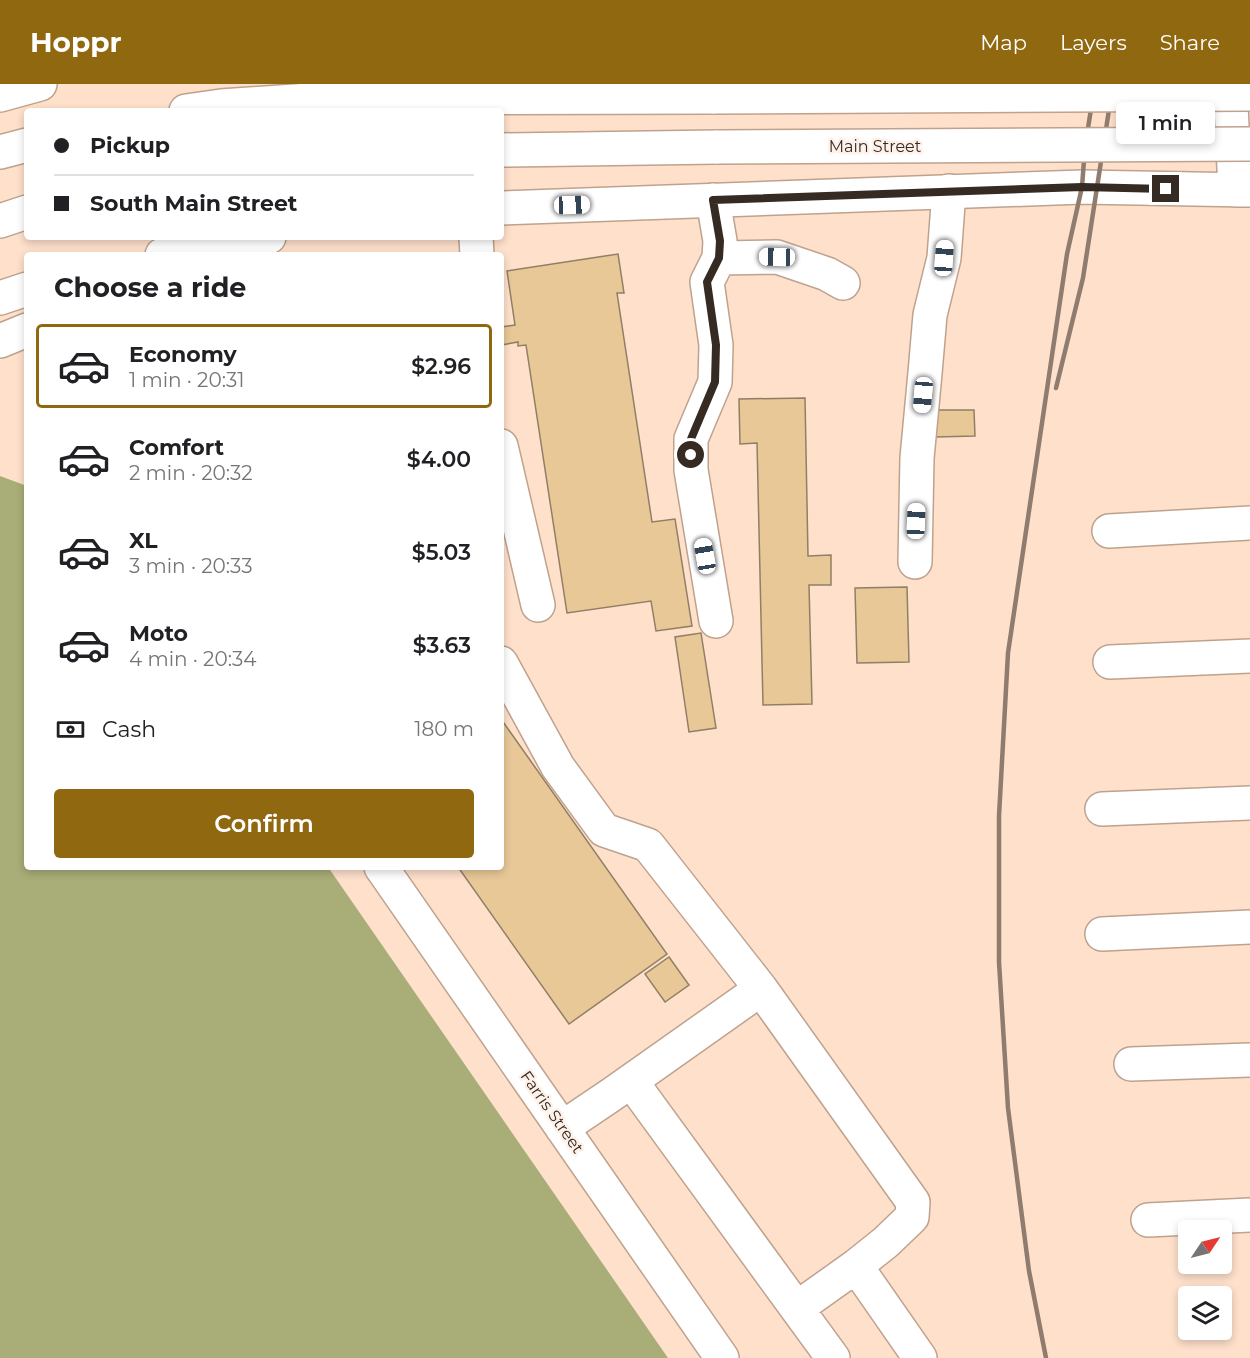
<!DOCTYPE html>
<meta charset="utf-8">
<style>
:root{--surface:#fff;--page:#f2f2f2;--text:#202124;--muted:#757577;--line:#e0e0e0;--accent:#90680f}
body{margin:0;font-family:Montserrat,sans-serif;background:var(--page);color:var(--text);height:100vh;display:flex;flex-direction:column;font-size:22px;white-space:nowrap}
*{box-sizing:border-box;margin:0}
p{font-size:20px;color:var(--muted)}
.icon{flex:none;width:33px;height:33px;fill:none;stroke:currentColor;stroke-width:2;stroke-linecap:round;stroke-linejoin:round}
.map{position:relative;flex:1;overflow:hidden}
.details{position:absolute;left:24px;top:168px;width:480px;height:618px;display:flex;flex-direction:column;background:var(--surface);border-radius:6px;box-shadow:0 3px 9px #0003}
.details>*{flex:none}
.banner{position:absolute;left:24px;top:24px;width:480px;height:132px;border-radius:6px;box-shadow:0 3px 9px #0003;display:grid;align-content:center;height:132px;padding:0 30px;background:var(--surface)}
.needle{width:39px;rotate:55deg}
.tools{position:absolute;left:1178px;top:1136px;display:grid;gap:12px}
.tools a{display:grid;place-items:center;width:54px;height:54px;border-radius:6px;background:var(--surface);box-shadow:0 3px 9px #0003;font-size:30px}
.end{position:absolute;width:27px;height:27px;margin:-14px;border:8px solid #362b23;background:#fff;box-shadow:0 0 0 3px #fff}
.from{border-radius:50%}
.bubble{position:absolute;height:42px;border-radius:6px;background:var(--surface);box-shadow:0 3px 9px #0003;font-size:20px;font-weight:600;line-height:42px;text-align:center}
.car{position:absolute;width:18px;height:36px;margin:-18px -9px;border-radius:8px;box-shadow:0 0 4px 2px #0007;background:linear-gradient(#fff 24%,#345 0 40%,#fff 0 76%,#345 0 86%,#fff 0)}
.banner b{display:flex;align-items:center;gap:21px;height:57px;font-size:22px}
.banner b+b{border-top:2px solid var(--line)}
.banner i{width:15px;height:15px;background:var(--text)}
ul{padding:0;list-style:none}
li{display:flex;align-items:center;gap:18px;height:84px;margin:0 12px 9px;padding:0 18px;border:3px solid transparent;border-radius:6px}
li div{flex:1}
li b{display:block;font-size:22px}
li em{font-style:normal;font-weight:600}
li.current{border-color:var(--accent)}
li>.icon{width:54px;height:54px;stroke-width:1.5}
h2{padding:0 30px;font-size:27px;line-height:72px}
.pay{display:flex;align-items:center;gap:15px;height:66px;padding:0 30px;font-size:22px}
.pay p{margin-inline-start:auto}
.primary-button{display:flex;gap:12px;margin-top:auto;padding:12px 30px}
.primary-button a{flex:1;height:69px;border-radius:6px;background:var(--accent);color:#fff;font-size:24px;font-weight:600;line-height:69px;text-align:center}
header{display:flex;align-items:center;gap:36px;box-sizing:border-box;height:84px;padding:0 30px;background:var(--accent);color:#fff}
header strong{font-size:28px}
nav{display:flex;gap:33px;margin-inline-start:auto;font-size:21px}
.map>svg:first-child{display:block}
.forest{fill:#a9ad77}
.building{fill:#e8c897;stroke:#907f65;stroke-width:1.5}
.lines{fill:none;stroke-linecap:round;stroke-linejoin:round}
.minor-casing{stroke:#bea28e;stroke-width:36}
.major-casing{stroke:#bea28e;stroke-width:36}
.highway-casing{stroke:#bea28e;stroke-width:36}
.minor{stroke:#fff;stroke-width:33}
.major{stroke:#fff;stroke-width:33}
.highway{stroke:#fff;stroke-width:33}
.rail{stroke:#8f7c6e;stroke-width:4.5}
.highway-bridge-casing{stroke:#bea28e;stroke-width:36;stroke-linecap:butt}
.highway-bridge{stroke:#fff;stroke-width:33}
.route{stroke:#362b23;stroke-width:8}
.labels{text-anchor:middle;dominant-baseline:central;stroke-width:5;stroke-linejoin:round;paint-order:stroke}
.street-label{font-size:16px;fill:#362b23;stroke:#fef1e9}
</style>
<header>
<strong>Hoppr</strong>
<nav><a>Map</a><a>Layers</a><a>Share</a></nav>
</header>
<div class="map">
<svg width="1250" height="1274" viewBox="0 0 1250 1274">
<rect width="100%" height="100%" fill="#fee0cb"/>
<path class="forest" d="M0,392L27,402V783H328L668,1274H0Z"/>
<path class="building" d="M618,170L624,209H617L652,438L675,435L692,542L656,547L651,517L567,529L526,261L518,262V258L501,261V243L515,241L507,187Z
M805,314L808,472L831,471V501H809L812,620L763,621L757,359L740,360L739,315Z
M934,326H974L975,352L935,353Z
M907,503L909,578L857,579L855,504Z
M701,549L716,644L689,648L675,553Z
M501,635L667,870L569,940L458,783H501Z
M669,873L689,901L665,918L645,890Z"/>
<g class="lines">
<g class="minor-casing">
<path id="minor" d="M713,116L720,157L719,174L707,198L716,261L715,298L691,355V386L716,537
M476,153L477,171
M221,169L269,153
M719,174L777,173L827,190L843,199
M0,257L27,246
M501,362L538,521
M1109,447L1250,439
M915,478L917,374L925,289L930,231L944,174L949,107
M1110,578L1250,572
M501,579L558,683L604,746L648,761L761,905
M1102,725L1250,719
M381,783L722,1274
M1102,850L1250,843
M1131,980L1250,976
M631,997L833,1274
M562,1044L611,1011L761,905L913,1118L912,1133L886,1158L856,1182L920,1274
M1148,1136L1250,1131
M797,1224L856,1182"/>
</g>
<g class="major-casing">
<path id="major" d="M1230,0L1235,106
M0,11L40,0
M501,124L1082,103L1250,106"/>
</g>
<g class="highway-casing">
<path id="highway" d="M186,27L221,22L338,14L715,13
M501,66L718,63
M0,68L27,61
M0,137L27,128
M162,171L248,153
M0,214L27,205"/>
</g>
<use href="#minor" class="minor"/>
<use href="#major" class="major"/>
<use href="#highway" class="highway"/>
<path class="rail" d="M1056,304L1083,194L1113,0
M1046,1274L1029,1187L1008,1024L999,878V732L1008,569L1067,170L1082,103L1085,63L1095,0"/>
<g class="highway-bridge-casing">
<path id="highway-bridge" d="M715,13L1250,10
M718,63L1250,60"/>
</g>
<use href="#highway-bridge" class="highway-bridge"/>
</g>
<g class="lines">
<path class="route" d="M691,371V355L715,298L716,261L707,198L719,174L720,157L713,116L1082,103L1166,105"/>
</g>
<g class="labels">
<g class="street-label">
<text x="875" y="62">Main Street</text>
<text transform="translate(552 1028) rotate(55)">Farris Street</text>
</g>
</g>
</svg>
<div class="tools">
<a><svg class="needle" viewBox="-14 -14 28 28"><path d="M0-13l5 13h-10z" fill="#e53935"/><path d="M0 13l5-13h-10z" fill="#757577"/></svg></a>
<a><svg class="icon" aria-label="layers" viewBox="0 0 24 24"><path d="M12 4l9 5-9 5-9-5zM3 14l9 5 9-5"/></svg></a>
</div>
<i class="end from" style="left:691px;top:371px"></i>
<i class="end" style="left:1166px;top:105px"></i>
<div class="bubble" style="left:1116px;top:18px;width:99px">1 min</div>
<i class="car" style="left:572px;top:121px;rotate:88deg"></i>
<i class="car" style="left:777px;top:173px;rotate:271deg"></i>
<i class="car" style="left:944px;top:174px;rotate:4deg"></i>
<i class="car" style="left:923px;top:311px;rotate:185deg"></i>
<i class="car" style="left:916px;top:437px;rotate:2deg"></i>
<i class="car" style="left:705px;top:472px;rotate:350deg"></i>
<div class="banner">
<b><i class="from"></i>Pickup</b>
<b><i></i>South Main Street</b>
</div>
<section class="details">
<h2>Choose a ride</h2>
<ul>
<li class="current"><svg class="icon" aria-label="car" viewBox="0 0 24 24"><path d="M5 17H2v-5l4-1 3-4h7l3 4 3 1v5h-3M9 17h6M6 11h13"/><circle cx="7" cy="17" r="2"/><circle cx="17" cy="17" r="2"/></svg><div><b>Economy</b><p>1 min · 20:31</p></div><em>$2.96</em></li>
<li><svg class="icon" aria-label="car" viewBox="0 0 24 24"><path d="M5 17H2v-5l4-1 3-4h7l3 4 3 1v5h-3M9 17h6M6 11h13"/><circle cx="7" cy="17" r="2"/><circle cx="17" cy="17" r="2"/></svg><div><b>Comfort</b><p>2 min · 20:32</p></div><em>$4.00</em></li>
<li><svg class="icon" aria-label="car" viewBox="0 0 24 24"><path d="M5 17H2v-5l4-1 3-4h7l3 4 3 1v5h-3M9 17h6M6 11h13"/><circle cx="7" cy="17" r="2"/><circle cx="17" cy="17" r="2"/></svg><div><b>XL</b><p>3 min · 20:33</p></div><em>$5.03</em></li>
<li><svg class="icon" aria-label="car" viewBox="0 0 24 24"><path d="M5 17H2v-5l4-1 3-4h7l3 4 3 1v5h-3M9 17h6M6 11h13"/><circle cx="7" cy="17" r="2"/><circle cx="17" cy="17" r="2"/></svg><div><b>Moto</b><p>4 min · 20:34</p></div><em>$3.63</em></li>
</ul>
<div class="pay"><svg class="icon" aria-label="cash" viewBox="0 0 24 24"><path d="M3 7h18v10H3z"/><circle cx="12" cy="12" r="2"/></svg>Cash<p>180 m</p></div>
<div class="primary-button"><a>Confirm</a></div>
</section>
</div>
